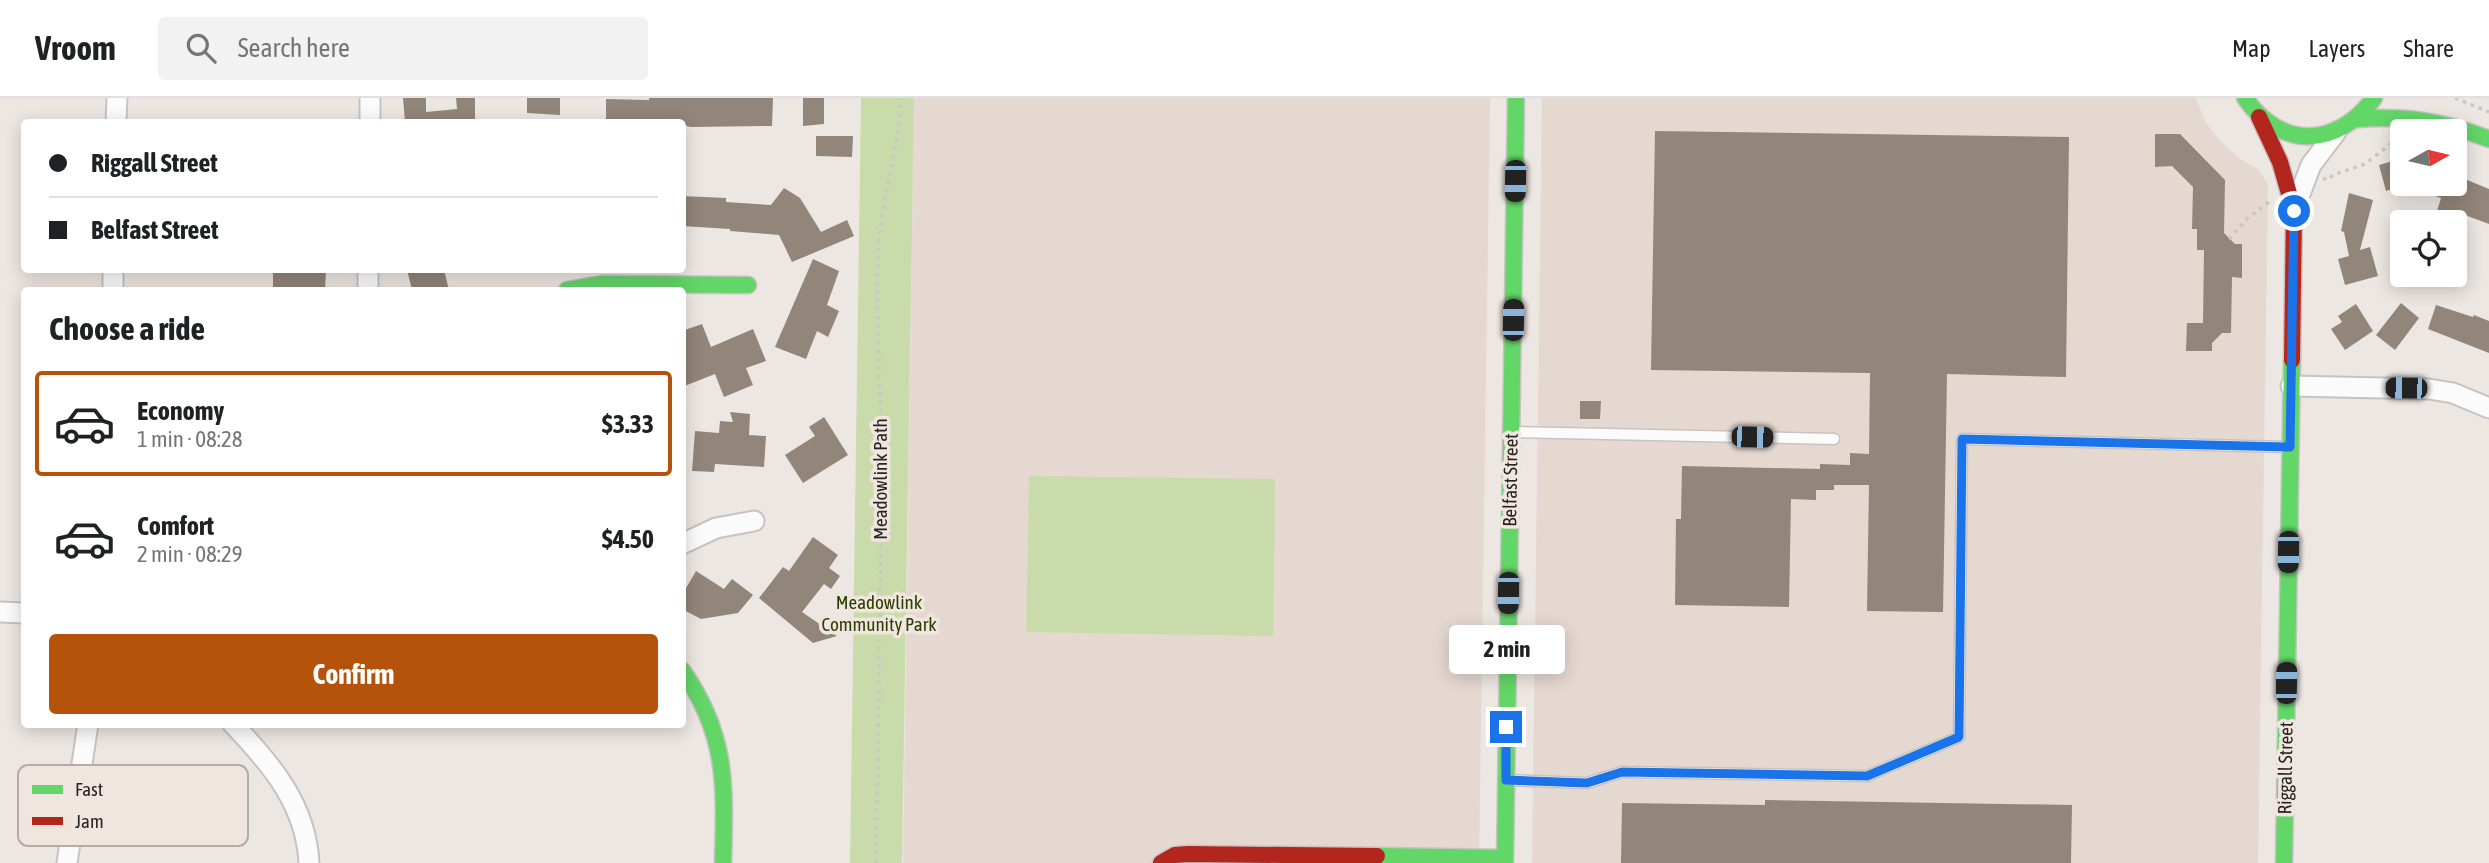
<!DOCTYPE html>
<meta charset="utf-8">
<style>
:root{--surface:#fff;--page:#f2f2f2;--text:#202124;--muted:#757577;--line:#e0e0e0;--accent:#b45309}
body{margin:0;font-family:"Asap Condensed",sans-serif;background:var(--page);color:var(--text);height:100vh;display:flex;flex-direction:column;font-size:26px;white-space:nowrap}
*{box-sizing:border-box;margin:0}
p{font-size:23px;color:var(--muted)}
.icon{flex:none;width:38px;height:38px;fill:none;stroke:currentColor;stroke-width:2;stroke-linecap:round;stroke-linejoin:round}
.map{position:relative;flex:1;overflow:hidden}
.side{position:absolute;left:21px;top:189px;width:665px;height:441px;display:flex;flex-direction:column;background:var(--surface);border-radius:7px;box-shadow:0 4px 18px #0003}
.side>*{flex:none}
.guide{position:absolute;left:21px;top:21px;width:665px;height:154px;border-radius:7px;box-shadow:0 4px 18px #0003;display:grid;align-content:center;height:154px;padding:0 28px;background:var(--surface)}
.needle{width:46px;rotate:82deg}
.controls{position:absolute;left:2390px;top:21px;display:grid;gap:14px}
.controls a{display:grid;place-items:center;width:77px;height:77px;border-radius:7px;background:var(--surface);box-shadow:0 4px 18px #0003;font-size:35px}
.end{position:absolute;width:32px;height:32px;margin:-16px;border:9px solid #1a73e8;background:#fff;box-shadow:0 0 0 4px #fff}
.from{border-radius:50%}
.bubble{position:absolute;height:49px;border-radius:7px;background:var(--surface);box-shadow:0 4px 18px #0003;font-size:23px;font-weight:700;line-height:49px;text-align:center}
.car{position:absolute;width:21px;height:42px;margin:-21px -10px;border-radius:9px;box-shadow:0 0 5px 2px #0007;background:linear-gradient(#222 24%,#8ab4d8 0 40%,#222 0 76%,#8ab4d8 0 86%,#222 0)}
.guide b{display:flex;align-items:center;gap:24px;height:66px;font-size:26px}
.guide b+b{border-top:2px solid var(--line)}
.guide i{width:18px;height:18px;background:var(--text)}
ul{padding:0;list-style:none}
li{display:flex;align-items:center;gap:21px;height:105px;margin:0 14px 10px;padding:0 14px;border:4px solid transparent;border-radius:7px}
li div{flex:1}
li b{display:block;font-size:26px}
li em{font-style:normal;font-weight:700}
li.current{border-color:var(--accent)}
li>.icon{width:63px;height:63px;stroke-width:1.5}
h2{padding:0 28px;font-size:32px;line-height:84px}
.button{display:flex;gap:14px;margin-top:auto;padding:14px 28px}
.button a{flex:1;height:80px;border-radius:7px;background:var(--accent);color:#fff;font-size:28px;font-weight:700;line-height:80px;text-align:center}
header{display:flex;align-items:center;gap:42px;box-sizing:border-box;height:98px;padding:0 35px;background:var(--surface);border-bottom:2px solid var(--line)}
header strong{font-size:33px}
nav{display:flex;gap:38px;margin-inline-start:auto;font-size:24px}
.search{width:490px;height:63px;background:var(--page);display:flex;align-items:center;gap:18px;box-sizing:border-box;padding:0 24px;border-radius:7px;color:var(--muted);font-size:26px}
.map>svg:first-child{display:block}
.built{fill:#e5d8d1}
.green{fill:#c9dbab}
.building{fill:#928579}
.lines{fill:none;stroke-linecap:round;stroke-linejoin:round}
.lane-casing{stroke:#c8c3c1;stroke-width:13}
.street-casing{stroke:#c8c3c1;stroke-width:23}
.fast-casing{stroke:#c8c3c1;stroke-width:19}
.jam-casing{stroke:#c8c3c1;stroke-width:19}
.path{stroke:#c8c7c5;stroke-width:3.5;stroke-dasharray:3.5 5;stroke-linecap:butt}
.lane{stroke:#fcfbfb;stroke-width:10}
.street{stroke:#fcfbfb;stroke-width:19}
.fast{stroke:#63d668;stroke-width:16}
.jam{stroke:#b3261e;stroke-width:16}
.route{stroke:#1a73e8;stroke-width:9}
.labels{text-anchor:middle;dominant-baseline:central;stroke-width:7;stroke-linejoin:round;paint-order:stroke}
.street-label{font-size:19px;fill:#282422;stroke:#f1e6df}
.park-label{font-size:19px;fill:#294000;stroke:#f1e6df}
.key{fill:#f1e6df;stroke:#b5aca6;stroke-width:2}
.key-label{font-size:19px;fill:#282422}
</style>
<header>
<strong>Vroom</strong>
<div class="search"><svg class="icon" aria-label="search" viewBox="0 0 24 24"><circle cx="10" cy="10" r="6"/><path d="M15 15l6 6"/></svg>Search here</div>
<nav><a>Map</a><a>Layers</a><a>Share</a></nav>
</header>
<div class="map">
<svg width="2489" height="765" viewBox="0 0 2489 765">
<rect width="100%" height="100%" fill="#ede7e3"/>
<path class="built" d="M914,0H1490L1479,765H903Z
M1542,0H2196L2205,23L2219,42L2240,61L2258,71L2268,87L2258,765H1532Z"/>
<path class="green" d="M861,0H914L902,765H850Z
M1029,378L1275,381L1273,538L1026,534Z"/>
<path class="building" d="M403,0H426V14L457,11L456,0H475V24H405Z
M527,0H560V17L527,15Z
M649,0H773L772,28L691,29L682,27V24H606V1L649,2Z
M803,0H824V26L803,28Z
M1655,33L2069,39L2066,279L1947,276L1943,514L1867,513L1869,387H1834V392H1816V402L1791,401L1789,509L1675,507L1676,421H1681L1682,368L1820,371V366L1850,367V355L1869,356L1870,275L1651,272Z
M2155,36H2180L2225,82L2224,135L2235,146H2242V180L2232,179L2231,235H2222L2212,245V253H2186L2187,225H2203L2204,152H2197V131H2192L2193,89L2172,68L2155,69Z
M816,38H853L852,59L816,58Z
M2403,60V88L2386,93L2379,67Z
M2455,77L2489,91V126L2462,116L2461,121L2437,113L2441,100L2435,98L2439,86H2455Z
M784,90L800,100L821,134L847,122L854,138L792,164L779,137L730,133V131L682,128V98L726,100V104L771,107Z
M2349,95L2373,102L2360,152L2370,149L2378,178L2345,187L2338,161L2349,158L2344,134L2341,133Z
M813,161L839,173L827,207L839,213L828,239L817,233L806,261L775,249Z
M273,172H326L325,192H273Z
M407,172H444L449,192H412Z
M2401,205L2419,220L2395,252L2376,237Z
M2356,206L2373,233L2345,252L2331,231L2342,224L2338,218Z
M2436,207L2473,219L2474,217L2489,223V255L2428,231Z
M702,226L711,249L753,231L766,263L746,270L753,287L724,299L715,276L682,289V233Z
M1580,303H1601L1600,321H1580Z
M730,314L750,316L749,337L766,338L764,369L715,366L714,374L692,373L695,333L719,335L720,323L733,324Z
M824,319L848,357L803,385L785,357L815,338L809,329Z
M813,439L838,457L829,470L840,478L831,491L824,486L802,514L837,538L813,545L759,500L783,469L789,473Z
M696,473L724,491L732,481L753,497L738,515L701,521L682,511V497Z
M1765,702L2072,707L2071,765H1621L1622,705L1765,707Z"/>
<g class="lines">
<g class="lane-casing">
<path id="lane" d="M1511,334L1834,341
M1506,682L1587,685L1622,674L1867,678L1959,639L1962,341L2289,349"/>
</g>
<g class="street-casing">
<path id="street" d="M116,24L117,0
M370,24V0
M2294,112L2311,67L2336,34
M368,172V192
M113,192V172
M2291,288L2429,291L2453,295L2489,310
M682,446L716,430L754,423
M0,514L24,515
M233,626C272,667 306,707 309,765
M67,765L88,626"/>
</g>
<g class="fast-casing">
<path id="fast" d="M2245,0C2281,52 2337,50 2374,0
M2358,21C2405,17 2445,24 2489,41
M567,192L602,186L748,187
M682,572C728,637 725,689 723,765
M1377,758L1505,760
M1505,765L1516,0
M2284,765L2292,262"/>
</g>
<g class="jam-casing">
<path id="jam" d="M2259,19L2280,64L2294,113L2292,262
M1161,765L1175,757L1188,756L1377,758"/>
</g>
<path class="path" d="M2455,0L2489,14
M2323,80L2328,82L2333,77L2365,66L2397,41
M2229,141L2247,121L2269,104
M876,765C878,631 881,497 881,363C882,294 875,226 878,157C880,104 899,53 901,0"/>
<use href="#lane" class="lane"/>
<use href="#street" class="street"/>
<use href="#fast" class="fast"/>
<use href="#jam" class="jam"/>
</g>
<g class="lines">
<path class="route" d="M1506,629V682L1587,685L1622,674L1867,678L1959,639L1962,341L2290,349L2294,113"/>
</g>
<g class="labels">
<g class="street-label">
<text transform="translate(880 381) rotate(-90)">Meadowlink Path</text>
<text transform="translate(1510 382) rotate(-89)">Belfast Street</text>
<text transform="translate(2285 670) rotate(-89)">Riggall Street</text>
</g>
<g class="park-label">
<text x="879" y="504">Meadowlink<tspan x="879" dy="22">Community Park</tspan></text>
</g>
</g>
<rect x="18" y="667" width="230" height="81" rx="10" class="key"/>
<rect x="32" y="687" width="31" height="9" fill="#63d668"/>
<rect x="32" y="719" width="31" height="8" fill="#b3261e"/>
<g class="key-label">
<text x="75" y="698">Fast</text>
<text x="75" y="730">Jam</text>
</g>
</svg>
<div class="controls">
<a><svg class="needle" viewBox="-14 -14 28 28"><path d="M0-13l5 13h-10z" fill="#e53935"/><path d="M0 13l5-13h-10z" fill="#757577"/></svg></a>
<a><svg class="icon" aria-label="locate" viewBox="0 0 24 24"><circle cx="12" cy="12" r="6"/><path d="M12 2v4M12 18v4M2 12h4M18 12h4"/></svg></a>
</div>
<i class="end from" style="left:2294px;top:113px"></i>
<i class="end" style="left:1506px;top:629px"></i>
<div class="bubble" style="left:1449px;top:527px;width:116px">2 min</div>
<i class="car" style="left:1515px;top:83px;rotate:181deg"></i>
<i class="car" style="left:1513px;top:222px;rotate:1deg"></i>
<i class="car" style="left:2406px;top:290px;rotate:271deg"></i>
<i class="car" style="left:1752px;top:339px;rotate:91deg"></i>
<i class="car" style="left:2288px;top:454px;rotate:181deg"></i>
<i class="car" style="left:1508px;top:495px;rotate:181deg"></i>
<i class="car" style="left:2286px;top:585px;rotate:1deg"></i>
<div class="guide">
<b><i class="from"></i>Riggall Street</b>
<b><i></i>Belfast Street</b>
</div>
<section class="side">
<h2>Choose a ride</h2>
<ul>
<li class="current"><svg class="icon" aria-label="car" viewBox="0 0 24 24"><path d="M5 17H2v-5l4-1 3-4h7l3 4 3 1v5h-3M9 17h6M6 11h13"/><circle cx="7" cy="17" r="2"/><circle cx="17" cy="17" r="2"/></svg><div><b>Economy</b><p>1 min · 08:28</p></div><em>$3.33</em></li>
<li><svg class="icon" aria-label="car" viewBox="0 0 24 24"><path d="M5 17H2v-5l4-1 3-4h7l3 4 3 1v5h-3M9 17h6M6 11h13"/><circle cx="7" cy="17" r="2"/><circle cx="17" cy="17" r="2"/></svg><div><b>Comfort</b><p>2 min · 08:29</p></div><em>$4.50</em></li>
</ul>
<div class="button"><a>Confirm</a></div>
</section>
</div>
